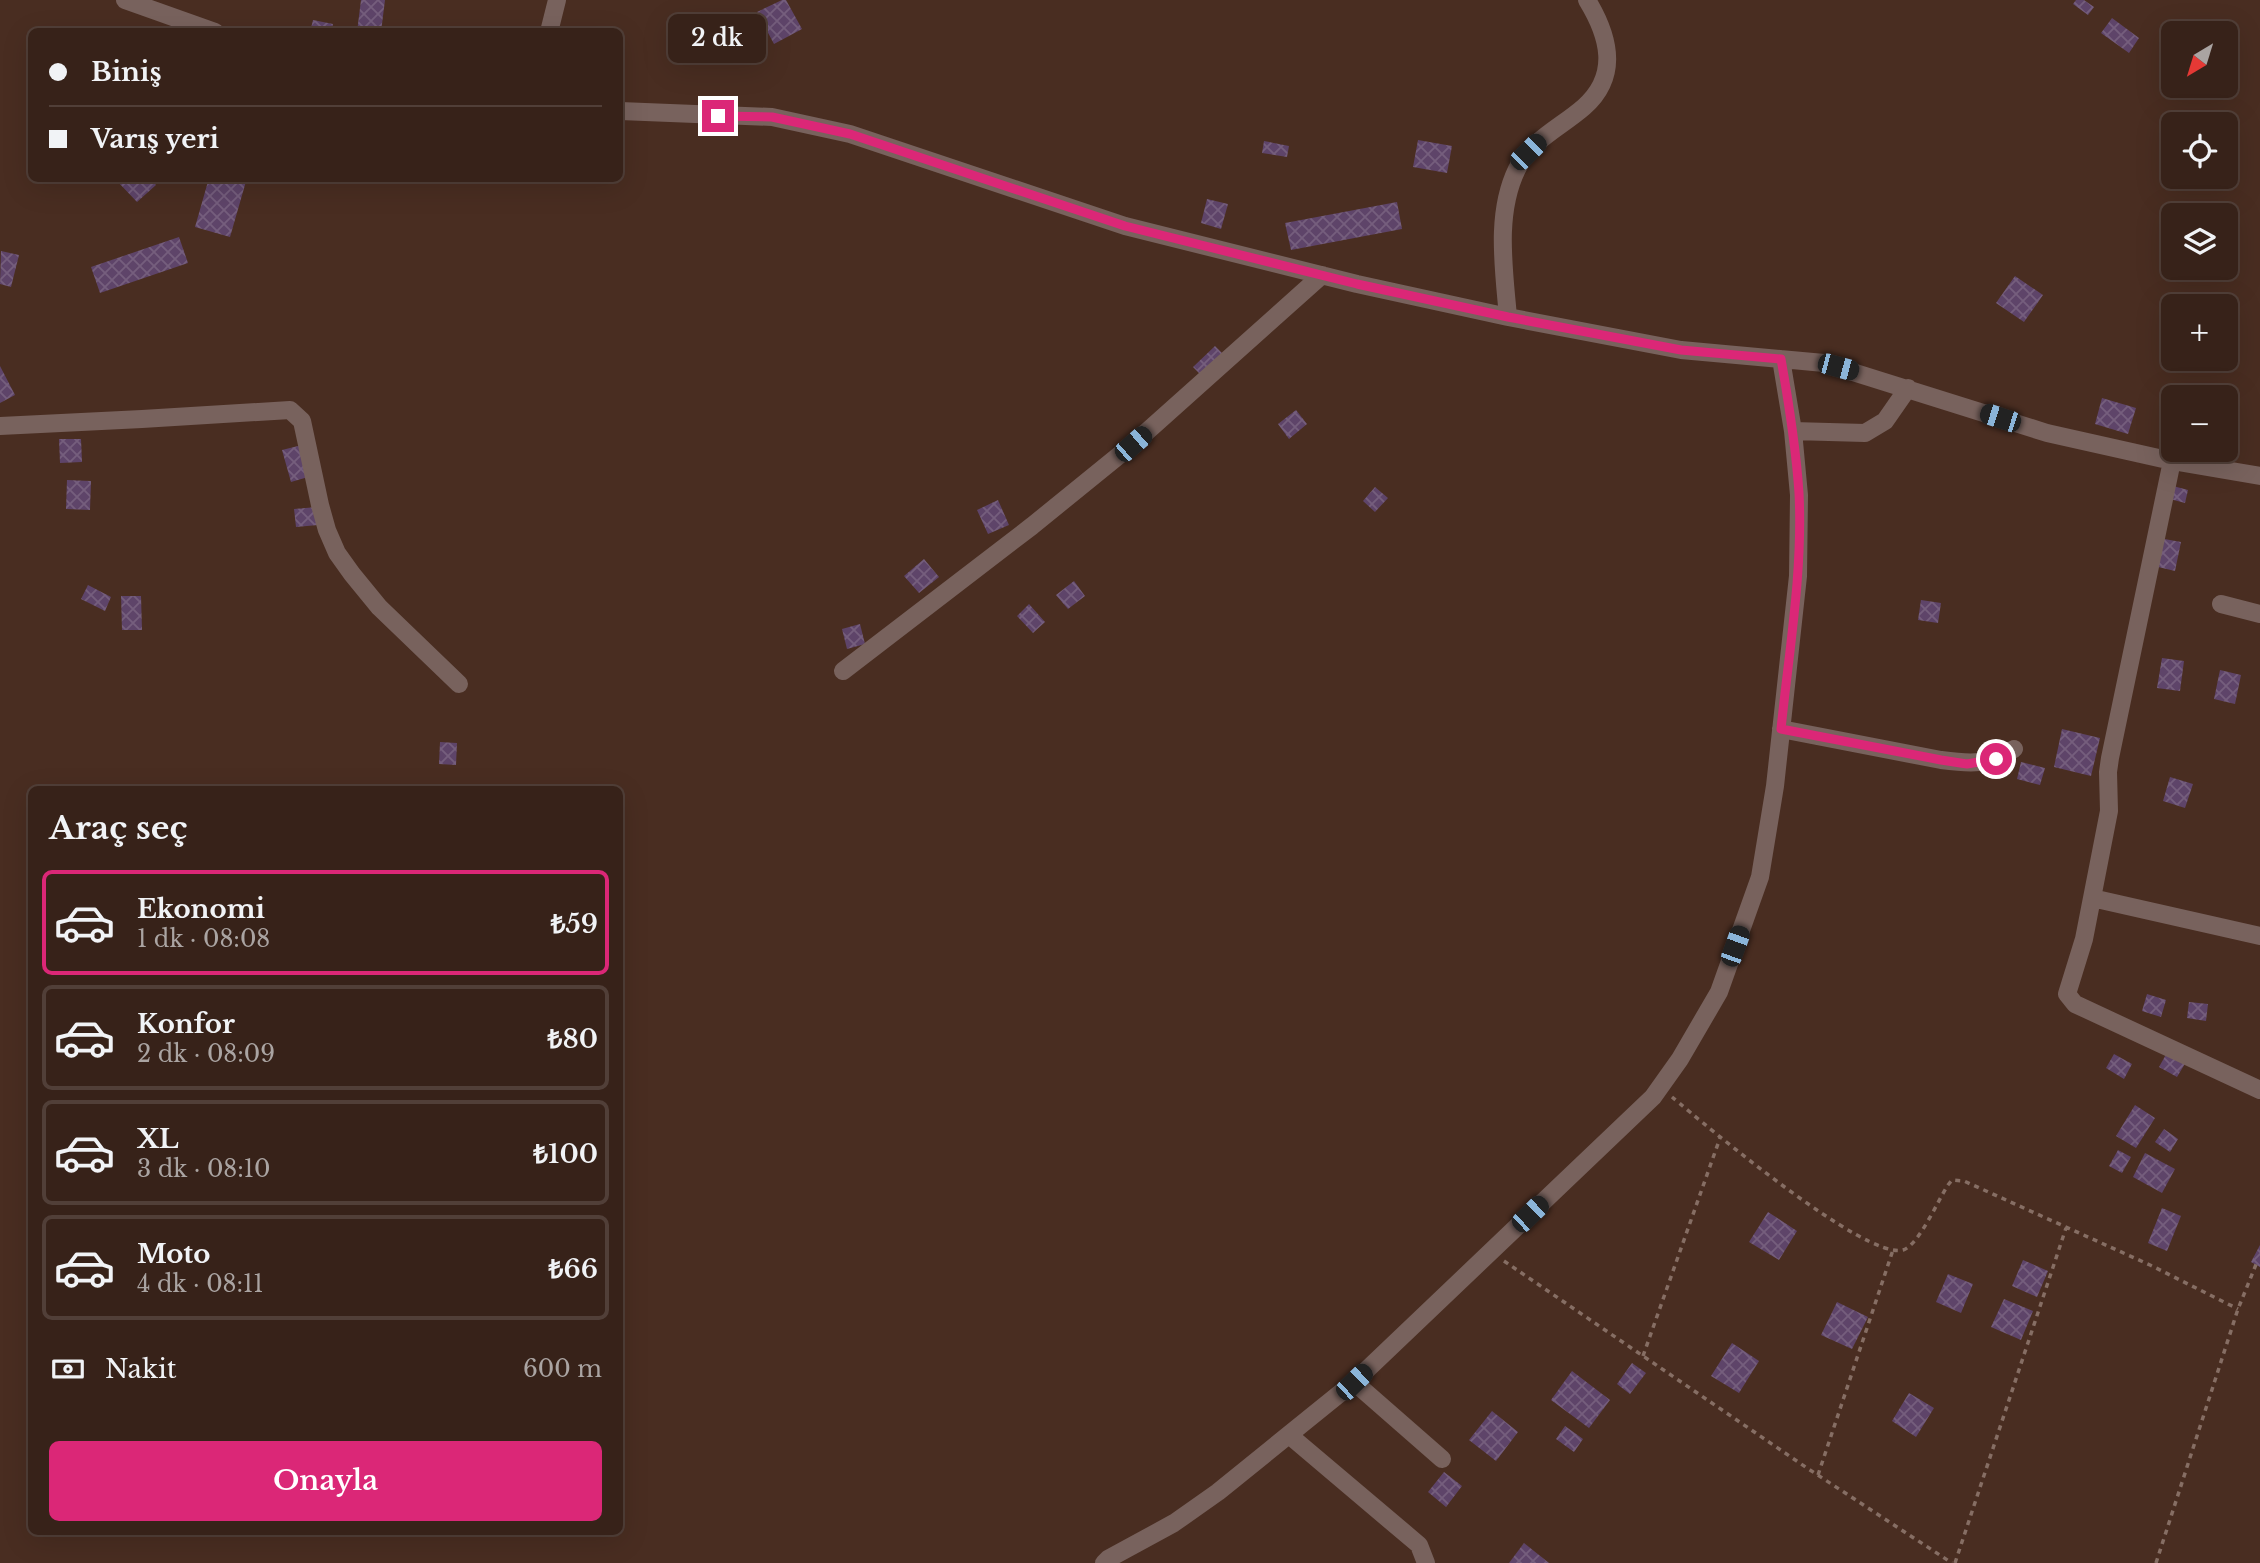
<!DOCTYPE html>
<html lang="tr">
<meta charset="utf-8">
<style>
:root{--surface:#372219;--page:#3e2a22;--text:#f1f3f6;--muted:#aaa4a2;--line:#513f38;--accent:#db2777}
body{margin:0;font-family:"Libre Baskerville",serif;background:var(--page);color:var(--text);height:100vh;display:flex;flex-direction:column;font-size:26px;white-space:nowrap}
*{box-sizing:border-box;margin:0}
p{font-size:23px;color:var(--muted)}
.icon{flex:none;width:38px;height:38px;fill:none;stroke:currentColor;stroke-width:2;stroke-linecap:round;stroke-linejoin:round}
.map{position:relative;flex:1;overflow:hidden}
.side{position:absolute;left:28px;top:786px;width:595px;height:749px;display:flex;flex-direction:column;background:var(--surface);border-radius:10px;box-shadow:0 7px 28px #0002,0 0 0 2px var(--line)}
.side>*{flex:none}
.guide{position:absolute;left:28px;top:28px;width:595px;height:154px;border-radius:10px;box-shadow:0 7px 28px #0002,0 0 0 2px var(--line);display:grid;align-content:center;height:154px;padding:0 21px;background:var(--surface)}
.needle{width:46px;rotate:218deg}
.tools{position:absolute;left:2161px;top:21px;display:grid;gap:14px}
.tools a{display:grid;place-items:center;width:77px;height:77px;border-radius:10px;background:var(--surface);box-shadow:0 7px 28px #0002,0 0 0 2px var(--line);font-size:35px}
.end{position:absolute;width:32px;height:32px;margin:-16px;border:9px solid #db2777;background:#fff;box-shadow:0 0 0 4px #fff}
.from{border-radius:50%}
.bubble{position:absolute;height:49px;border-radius:10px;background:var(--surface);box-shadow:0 7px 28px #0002,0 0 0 2px var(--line);font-size:23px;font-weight:600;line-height:49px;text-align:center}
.car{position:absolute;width:21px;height:42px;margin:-21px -10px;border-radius:9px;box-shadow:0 0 5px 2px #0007;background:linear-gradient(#222 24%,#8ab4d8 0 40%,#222 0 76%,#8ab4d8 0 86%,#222 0)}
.guide b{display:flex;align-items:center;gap:24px;height:66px;font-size:26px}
.guide b+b{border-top:2px solid var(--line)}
.guide i{width:18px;height:18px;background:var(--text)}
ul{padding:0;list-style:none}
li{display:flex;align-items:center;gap:21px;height:105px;margin:0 14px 10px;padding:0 7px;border:4px solid var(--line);border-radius:10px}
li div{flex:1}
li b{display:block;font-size:26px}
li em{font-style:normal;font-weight:600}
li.selected{border-color:var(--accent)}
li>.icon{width:63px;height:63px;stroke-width:1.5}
h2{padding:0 21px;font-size:32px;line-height:84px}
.pay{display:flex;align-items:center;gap:18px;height:77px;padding:0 21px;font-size:26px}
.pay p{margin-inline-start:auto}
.button{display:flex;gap:14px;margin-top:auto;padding:14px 21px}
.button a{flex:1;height:80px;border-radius:10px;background:var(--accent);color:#fff;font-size:28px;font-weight:600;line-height:80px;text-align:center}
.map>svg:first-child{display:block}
.building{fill:url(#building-cross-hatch)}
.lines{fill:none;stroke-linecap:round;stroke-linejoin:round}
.path{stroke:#866e64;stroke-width:3.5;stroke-dasharray:5 5;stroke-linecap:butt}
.minor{stroke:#78625d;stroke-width:18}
.route{stroke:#db2777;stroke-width:9}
</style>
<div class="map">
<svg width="2260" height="1563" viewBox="0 0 2260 1563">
<defs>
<pattern id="building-cross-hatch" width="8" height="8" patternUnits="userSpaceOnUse" patternTransform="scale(1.75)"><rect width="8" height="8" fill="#5e4469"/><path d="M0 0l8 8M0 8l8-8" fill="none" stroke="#755e7d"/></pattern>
</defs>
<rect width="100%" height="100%" fill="#492d21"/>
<path class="building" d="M361,0H385L381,32H357Z
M782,0H786L802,29L774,44L757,12Z
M2076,0H2084L2094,7L2088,15L2073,4Z
M2112,18L2139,38L2129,53L2101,33Z
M313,20L333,24L331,32H310Z
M1418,140L1452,146L1447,173L1413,167Z
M1264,141L1289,146L1287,157L1262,153Z
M119,178H149L156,185L137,202L117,181Z
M209,178H247L230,237L195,227Z
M1207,199L1228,204L1221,229L1201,223Z
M1397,202L1402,229L1291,250L1285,223Z
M179,237L188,263L100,293L91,267Z
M1,251L19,255L11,287L0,284Z
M2015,276L2043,295L2024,322L1996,303Z
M1215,346L1227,358L1205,379L1193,367Z
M0,366L15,395L0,403Z
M2102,398L2136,408L2128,434L2095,424Z
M1296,410L1307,424L1289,439L1278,424Z
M59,439H81L82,462L60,463Z
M306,444L315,475L291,482L282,450Z
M67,480L91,481L90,510L66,509Z
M2173,486L2188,490L2185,503L2170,499Z
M1375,487L1388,498L1375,512L1363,501Z
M998,500L1009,525L988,534L977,510Z
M317,507L318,525L296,527L294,509Z
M2159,538L2181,542L2175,571L2154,566Z
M924,559L939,577L919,593L904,576Z
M1074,581L1085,596L1068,609L1056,595Z
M88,585L111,597L105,611L81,599Z
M121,596H141L142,630H122Z
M1921,600L1941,603L1938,623L1918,620Z
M1029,604L1045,622L1033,633L1017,616Z
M860,624L865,644L847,649L842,629Z
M2162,658L2184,661L2180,691L2157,688Z
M2220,670L2241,675L2235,704L2214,699Z
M2062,729L2100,738L2091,776L2054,767Z
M440,742L457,743L456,765L439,764Z
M2021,762L2045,768L2040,785L2017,779Z
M2170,777L2193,784L2185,808L2163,801Z
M2147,994L2166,1000L2161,1017L2142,1011Z
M2189,1002L2208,1004L2206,1021L2187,1018Z
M2168,1051L2186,1062L2177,1077L2159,1067Z
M2114,1054L2132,1064L2124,1079L2106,1068Z
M2135,1105L2155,1118L2136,1148L2116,1136Z
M2164,1129L2178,1139L2170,1152L2155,1142Z
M2118,1150L2131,1157L2122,1173L2109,1166Z
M2145,1153L2175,1169L2162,1193L2133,1177Z
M2162,1208L2181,1216L2167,1251L2148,1243Z
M1768,1212L1797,1231L1779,1260L1749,1242Z
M2260,1245V1267L2251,1262Z
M2023,1260L2048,1271L2037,1297L2012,1286Z
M1948,1274L1973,1284L1961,1313L1936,1302Z
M2004,1299L2033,1311L2021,1340L1991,1327Z
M1837,1302L1868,1317L1852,1349L1821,1335Z
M1732,1343L1759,1361L1739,1393L1711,1376Z
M1632,1363L1646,1373L1630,1394L1617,1384Z
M1572,1371L1610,1400L1589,1428L1551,1400Z
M1909,1393L1934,1408L1916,1437L1892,1421Z
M1492,1411L1518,1432L1496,1461L1469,1440Z
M1565,1426L1583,1439L1574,1452L1556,1439Z
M1444,1472L1462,1486L1446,1507L1428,1492Z
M1524,1543L1549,1563H1509Z"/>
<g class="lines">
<path class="path" d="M1672,1097C1705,1125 1865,1260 1903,1250C1919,1245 1938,1200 1948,1185L1952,1180L1964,1181L2150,1265L2238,1309
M1504,1261L1807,1468L1952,1563
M1643,1356L1720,1138
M1818,1475L1893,1250
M1955,1563L2066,1228
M2156,1563L2238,1309L2257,1262"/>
<path class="minor" d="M125,0L215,32
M549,32L557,0
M620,111L772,117L850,134L1125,226L1357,284L1508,317L1681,350L1824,363L2047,433L2172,461L2260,476
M1508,317C1504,269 1495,214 1517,169C1532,139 1560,128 1584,107C1620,75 1609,36 1587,0
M0,426L142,419L290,410L302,421L320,505L327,530L337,553L352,574L379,607L459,684
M1793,431L1865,433L1885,421L1908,388
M2172,461L2110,758L2108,772L2109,811L2084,939L2067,994L2075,1004L2260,1090
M2221,604L2260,614
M843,671L1032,526L1133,444L1322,275
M1781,729L1941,760C1972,764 1986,765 2014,749
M2092,898L2260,936
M1354,1382L1442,1459
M1289,1435L1419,1545L1426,1563
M1104,1563L1108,1559L1174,1523L1218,1492L1354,1382L1653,1097L1680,1059L1719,992L1760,877L1775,786L1798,576L1799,495L1793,431L1781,359"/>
</g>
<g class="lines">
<path class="route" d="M718,116L772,117L850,134L1125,226L1357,284L1508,317L1681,350L1781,359C1789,404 1796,448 1799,493C1803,571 1789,651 1781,729L1941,760L1967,764L1996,759"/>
</g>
</svg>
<div class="tools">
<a><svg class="needle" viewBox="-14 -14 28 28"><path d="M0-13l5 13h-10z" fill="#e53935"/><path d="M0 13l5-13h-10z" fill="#aaa4a2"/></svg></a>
<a><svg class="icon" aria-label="locate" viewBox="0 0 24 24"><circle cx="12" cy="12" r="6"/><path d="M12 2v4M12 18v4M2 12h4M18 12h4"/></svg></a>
<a><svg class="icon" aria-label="layers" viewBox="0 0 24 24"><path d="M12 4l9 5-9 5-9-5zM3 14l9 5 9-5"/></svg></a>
<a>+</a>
<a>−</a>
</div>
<i class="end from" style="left:1996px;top:759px"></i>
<i class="end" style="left:718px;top:116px"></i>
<div class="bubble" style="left:668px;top:14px;width:98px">2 dk</div>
<i class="car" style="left:1528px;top:152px;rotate:45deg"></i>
<i class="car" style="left:1838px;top:367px;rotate:105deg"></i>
<i class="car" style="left:2000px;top:418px;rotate:288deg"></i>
<i class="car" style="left:1133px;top:444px;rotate:49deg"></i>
<i class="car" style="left:1735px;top:946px;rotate:20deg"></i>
<i class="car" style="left:1530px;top:1214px;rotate:46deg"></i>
<i class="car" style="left:1354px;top:1382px;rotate:46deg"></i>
<div class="guide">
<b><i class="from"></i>Biniş</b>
<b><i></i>Varış yeri</b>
</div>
<section class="side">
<h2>Araç seç</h2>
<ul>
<li class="selected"><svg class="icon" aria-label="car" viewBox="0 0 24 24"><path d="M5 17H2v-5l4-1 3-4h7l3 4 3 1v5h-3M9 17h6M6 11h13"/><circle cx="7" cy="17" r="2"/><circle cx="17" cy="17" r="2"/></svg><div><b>Ekonomi</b><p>1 dk · 08:08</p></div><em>₺59</em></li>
<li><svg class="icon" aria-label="car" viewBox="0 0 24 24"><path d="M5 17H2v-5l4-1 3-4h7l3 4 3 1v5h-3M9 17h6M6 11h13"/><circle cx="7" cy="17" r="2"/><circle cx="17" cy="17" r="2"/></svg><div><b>Konfor</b><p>2 dk · 08:09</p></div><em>₺80</em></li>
<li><svg class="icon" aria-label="car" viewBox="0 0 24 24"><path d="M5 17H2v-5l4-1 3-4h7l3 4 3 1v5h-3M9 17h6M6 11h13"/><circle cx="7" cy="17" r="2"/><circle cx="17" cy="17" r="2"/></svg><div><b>XL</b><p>3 dk · 08:10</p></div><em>₺100</em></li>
<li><svg class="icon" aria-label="car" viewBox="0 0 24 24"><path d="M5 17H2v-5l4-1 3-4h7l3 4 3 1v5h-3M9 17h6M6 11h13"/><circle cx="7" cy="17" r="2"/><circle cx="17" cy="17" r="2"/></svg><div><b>Moto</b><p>4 dk · 08:11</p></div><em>₺66</em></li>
</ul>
<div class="pay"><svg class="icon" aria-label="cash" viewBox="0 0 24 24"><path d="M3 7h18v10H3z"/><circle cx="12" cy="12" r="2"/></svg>Nakit<p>600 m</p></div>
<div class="button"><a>Onayla</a></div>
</section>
</div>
